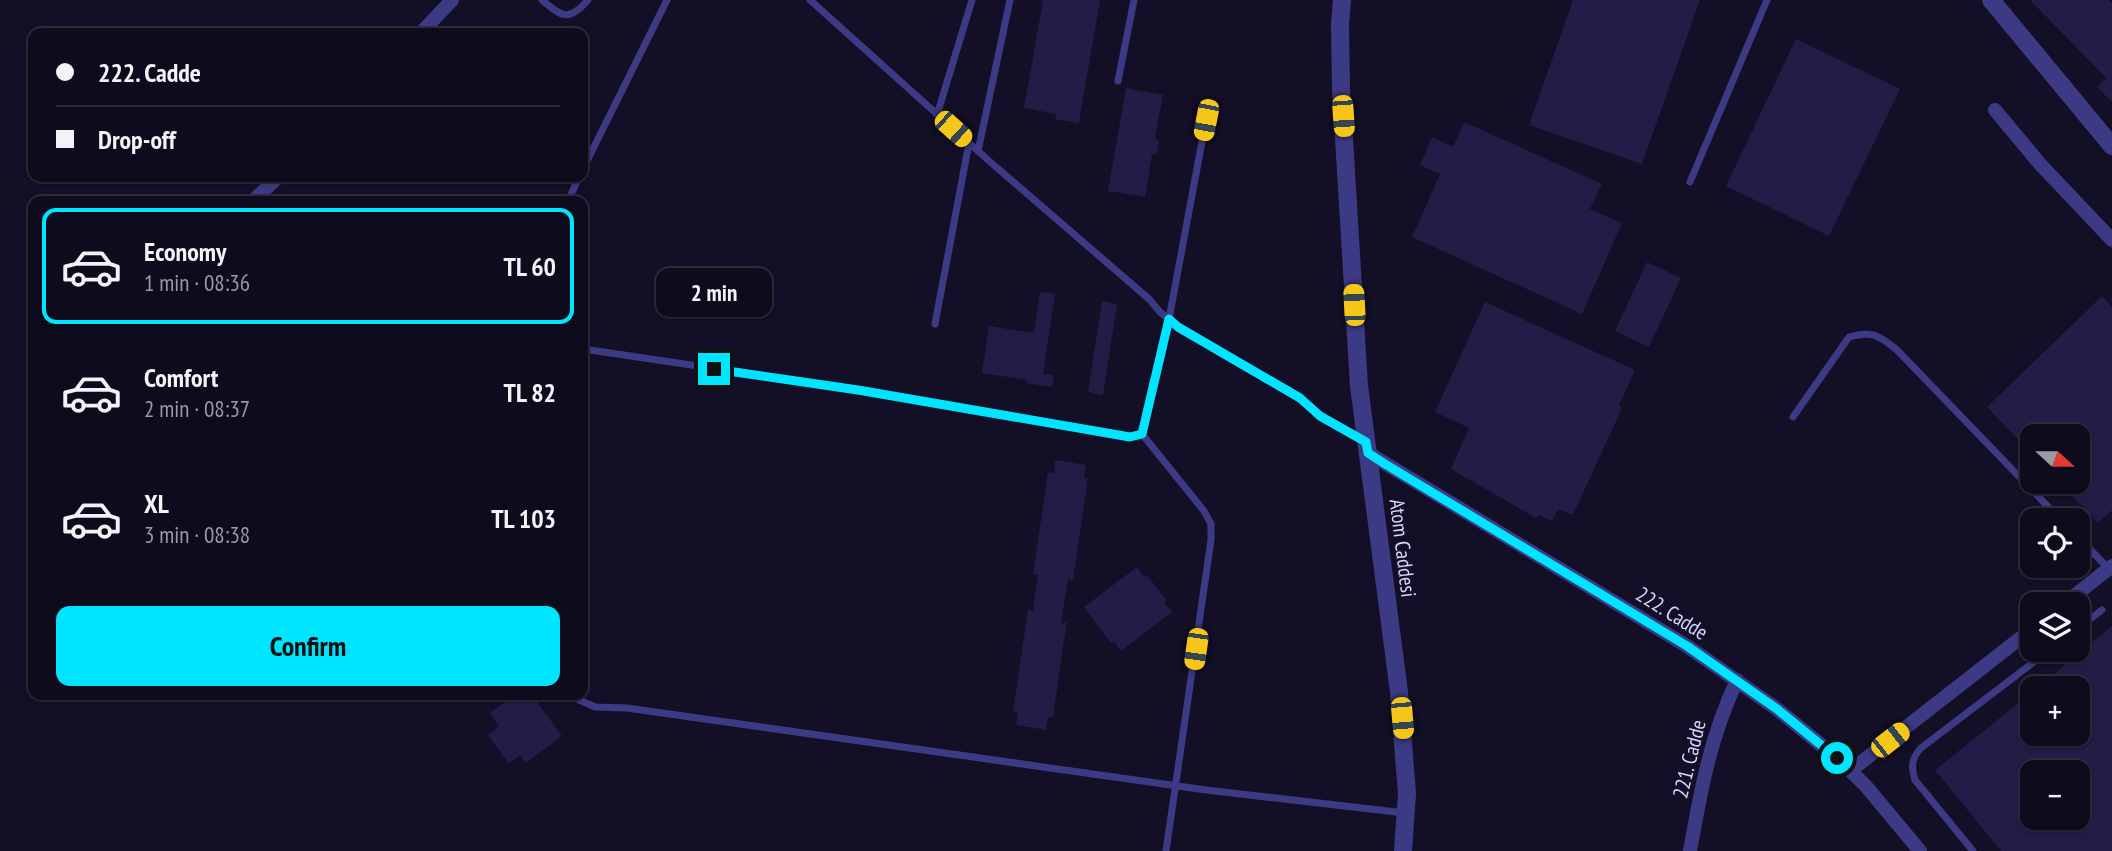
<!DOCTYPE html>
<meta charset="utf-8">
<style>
:root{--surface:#0e0b1c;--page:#171425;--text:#f1f3f6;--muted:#9b9ba3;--line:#2e2b3b;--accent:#00e5ff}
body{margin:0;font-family:"PT Sans Narrow",sans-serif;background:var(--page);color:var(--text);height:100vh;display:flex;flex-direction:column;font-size:26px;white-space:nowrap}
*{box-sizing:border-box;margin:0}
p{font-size:23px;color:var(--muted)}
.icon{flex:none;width:38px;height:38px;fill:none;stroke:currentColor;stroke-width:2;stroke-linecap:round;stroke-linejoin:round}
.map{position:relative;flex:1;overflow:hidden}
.sheet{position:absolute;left:28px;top:196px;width:560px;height:504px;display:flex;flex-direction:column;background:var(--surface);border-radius:14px;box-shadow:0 2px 5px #0004,0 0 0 2px var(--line)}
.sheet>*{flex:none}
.banner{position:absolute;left:28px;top:28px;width:560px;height:154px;border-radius:14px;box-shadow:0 2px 5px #0004,0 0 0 2px var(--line);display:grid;align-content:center;height:154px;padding:0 28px;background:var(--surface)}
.needle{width:46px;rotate:111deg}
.buttons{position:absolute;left:2020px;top:424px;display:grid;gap:14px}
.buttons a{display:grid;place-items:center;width:70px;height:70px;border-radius:14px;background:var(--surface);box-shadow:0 2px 5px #0004,0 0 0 2px var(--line);font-size:35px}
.end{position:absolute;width:32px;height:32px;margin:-16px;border:9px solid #00e5ff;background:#111;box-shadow:0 0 0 4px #111}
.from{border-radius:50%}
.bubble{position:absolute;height:49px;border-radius:14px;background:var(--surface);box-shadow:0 2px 5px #0004,0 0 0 2px var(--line);font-size:23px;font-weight:700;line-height:49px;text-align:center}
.car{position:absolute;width:21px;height:42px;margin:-21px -10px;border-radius:9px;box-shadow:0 0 5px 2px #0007;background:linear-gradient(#f5c518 24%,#345 0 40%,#f5c518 0 76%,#345 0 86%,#f5c518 0)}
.banner b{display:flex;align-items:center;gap:24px;height:66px;font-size:26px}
.banner b+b{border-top:2px solid var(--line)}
.banner i{width:18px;height:18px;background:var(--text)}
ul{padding:12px 0 0;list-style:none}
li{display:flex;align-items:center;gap:21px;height:116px;margin:0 14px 10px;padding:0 14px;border:4px solid transparent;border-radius:14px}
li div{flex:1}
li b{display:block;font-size:26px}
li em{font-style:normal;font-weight:700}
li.on{border-color:var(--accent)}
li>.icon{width:63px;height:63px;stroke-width:1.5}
.cta{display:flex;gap:14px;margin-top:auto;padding:14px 28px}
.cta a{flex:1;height:80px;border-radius:14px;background:var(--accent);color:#111;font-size:28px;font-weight:700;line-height:80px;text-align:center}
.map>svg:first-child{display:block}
.building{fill:#241b47;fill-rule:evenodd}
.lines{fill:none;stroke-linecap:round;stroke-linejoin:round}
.service{stroke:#3d3a85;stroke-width:7}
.minor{stroke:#3d3a85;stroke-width:14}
.tertiary{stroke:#3d3a85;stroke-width:18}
.route{stroke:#00e5ff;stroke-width:9}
.labels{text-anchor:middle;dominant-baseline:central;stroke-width:6;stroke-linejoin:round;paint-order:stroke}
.street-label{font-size:21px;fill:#d9d4ff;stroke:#130f26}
</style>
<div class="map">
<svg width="2112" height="851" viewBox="0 0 2112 851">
<rect width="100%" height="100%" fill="#130f26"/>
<path class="building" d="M1043,0H1100L1079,123L1055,119L1056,114L1024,108Z
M1573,0H1700L1642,164L1529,125Z
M2030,0H2108L2112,4V102L2097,87L2106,78Z
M1796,39L1900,89L1829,236L1726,186Z
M1126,88L1163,95L1155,138L1159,141L1157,153L1152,155L1145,197L1108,191Z
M1464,122L1602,184L1590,209L1622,223L1582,314L1412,237L1440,174L1420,165L1432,137L1453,147Z
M1647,262L1681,278L1649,347L1615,331Z
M1040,292L1055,294L1043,374L1054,375L1052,387L1026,383L1027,380L982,373L989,326L1034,333Z
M2102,296L2112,307V510L2098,523L2058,481H2077V436H2032V454L1987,407Z
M1102,301L1117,304L1103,395L1088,392Z
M1485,302L1635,370L1619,406L1622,408L1573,515L1558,509L1552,521L1538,515L1536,518L1451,469L1469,428L1435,412Z
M1055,460L1086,465L1084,478H1088L1073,580L1068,579L1061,625L1067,620L1053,717H1048L1046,730L1016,725L1018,713L1013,712L1028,610L1033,611L1036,587L1038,575L1033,574L1048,472L1054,473Z
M1137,567L1144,577L1147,575L1167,601L1164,603L1172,612L1121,651L1114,641L1111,643L1084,607Z
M2112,626V851H2001L1935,770L2032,692V733H2077V688H2037ZM2032,772H2077V817H2032Z
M514,695L520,702L532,695L562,736L526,763L520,755L509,764L488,735L499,726L490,713Z"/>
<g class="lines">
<path class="service" d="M542,0C562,17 569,22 588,0
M810,0L988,160L1149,299L1160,312L1178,327L1300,399L1320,416L1363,440
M1118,81L1134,0
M937,115L972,0
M978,151L1010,0
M583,169L667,0
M1690,182L1767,0
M568,201L579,177
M935,324L969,143
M583,349L834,386L1131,437L1142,434L1169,319L1206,120
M1793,417L1849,337C1872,330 1880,336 1897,350L2061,520
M1142,434L1204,511L1211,524V540L1166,851
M2077,536L2108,568
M2077,629L2102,610
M568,695L595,707L627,708L1206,790L1405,813
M1973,851L1915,780C1911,766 1911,759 1921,748L2051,649"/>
<path class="minor" d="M421,33L452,0
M1995,110L2040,164L2112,240
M253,201L278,177
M1368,453L1687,646L1777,709L1837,758L1865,785L1920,851
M2064,604L2112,566
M1850,771L2032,629
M1690,851C1701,789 1710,738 1737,680"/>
<path class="tertiary" d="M1342,0L1340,24L1341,89L1359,386L1399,692L1407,794L1403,851
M1991,0L2112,146"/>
</g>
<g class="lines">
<path class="route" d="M714,369L858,390L1130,437L1142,434L1169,319L1178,327L1300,398L1320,416L1366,442L1368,453L1385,464L1687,646L1777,709L1837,758"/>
</g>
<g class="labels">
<g class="street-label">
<text transform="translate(1403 548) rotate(83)">Atom Caddesi</text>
<text transform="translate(1672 613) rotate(32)">222. Cadde</text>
<text transform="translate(1689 759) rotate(-76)">221. Cadde</text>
</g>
</g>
</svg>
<div class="buttons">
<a><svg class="needle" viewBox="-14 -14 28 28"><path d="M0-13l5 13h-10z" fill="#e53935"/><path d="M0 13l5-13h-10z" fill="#9b9ba3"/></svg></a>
<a><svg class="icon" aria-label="locate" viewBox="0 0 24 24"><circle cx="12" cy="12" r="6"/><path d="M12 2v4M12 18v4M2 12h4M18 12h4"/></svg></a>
<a><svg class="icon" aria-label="layers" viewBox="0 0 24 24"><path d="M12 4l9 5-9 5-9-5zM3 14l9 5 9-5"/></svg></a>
<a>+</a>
<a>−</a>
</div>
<i class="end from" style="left:1837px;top:758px"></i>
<i class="end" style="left:714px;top:369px"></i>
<div class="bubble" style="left:656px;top:268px;width:116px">2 min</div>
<i class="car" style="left:1343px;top:116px;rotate:176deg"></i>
<i class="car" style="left:1206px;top:120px;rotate:191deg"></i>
<i class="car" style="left:953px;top:129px;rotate:132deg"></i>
<i class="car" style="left:1354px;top:305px;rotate:357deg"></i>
<i class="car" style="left:1196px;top:649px;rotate:188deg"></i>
<i class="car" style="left:1402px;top:718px;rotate:175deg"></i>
<i class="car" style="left:1890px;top:740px;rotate:52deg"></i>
<div class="banner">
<b><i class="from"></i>222. Cadde</b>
<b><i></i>Drop-off</b>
</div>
<section class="sheet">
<ul>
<li class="on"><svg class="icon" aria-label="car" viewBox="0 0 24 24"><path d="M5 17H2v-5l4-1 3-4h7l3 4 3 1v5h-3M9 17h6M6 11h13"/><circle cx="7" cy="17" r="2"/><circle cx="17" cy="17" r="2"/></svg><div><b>Economy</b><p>1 min · 08:36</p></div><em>TL 60</em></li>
<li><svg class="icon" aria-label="car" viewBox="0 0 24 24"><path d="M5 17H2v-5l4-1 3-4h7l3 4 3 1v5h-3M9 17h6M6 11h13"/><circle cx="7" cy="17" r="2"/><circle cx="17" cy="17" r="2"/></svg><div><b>Comfort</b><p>2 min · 08:37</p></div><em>TL 82</em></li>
<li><svg class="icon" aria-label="car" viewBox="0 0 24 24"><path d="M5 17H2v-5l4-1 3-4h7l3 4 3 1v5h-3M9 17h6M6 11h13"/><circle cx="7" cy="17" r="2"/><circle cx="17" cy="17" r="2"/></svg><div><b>XL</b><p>3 min · 08:38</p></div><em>TL 103</em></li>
</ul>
<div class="cta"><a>Confirm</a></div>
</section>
</div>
